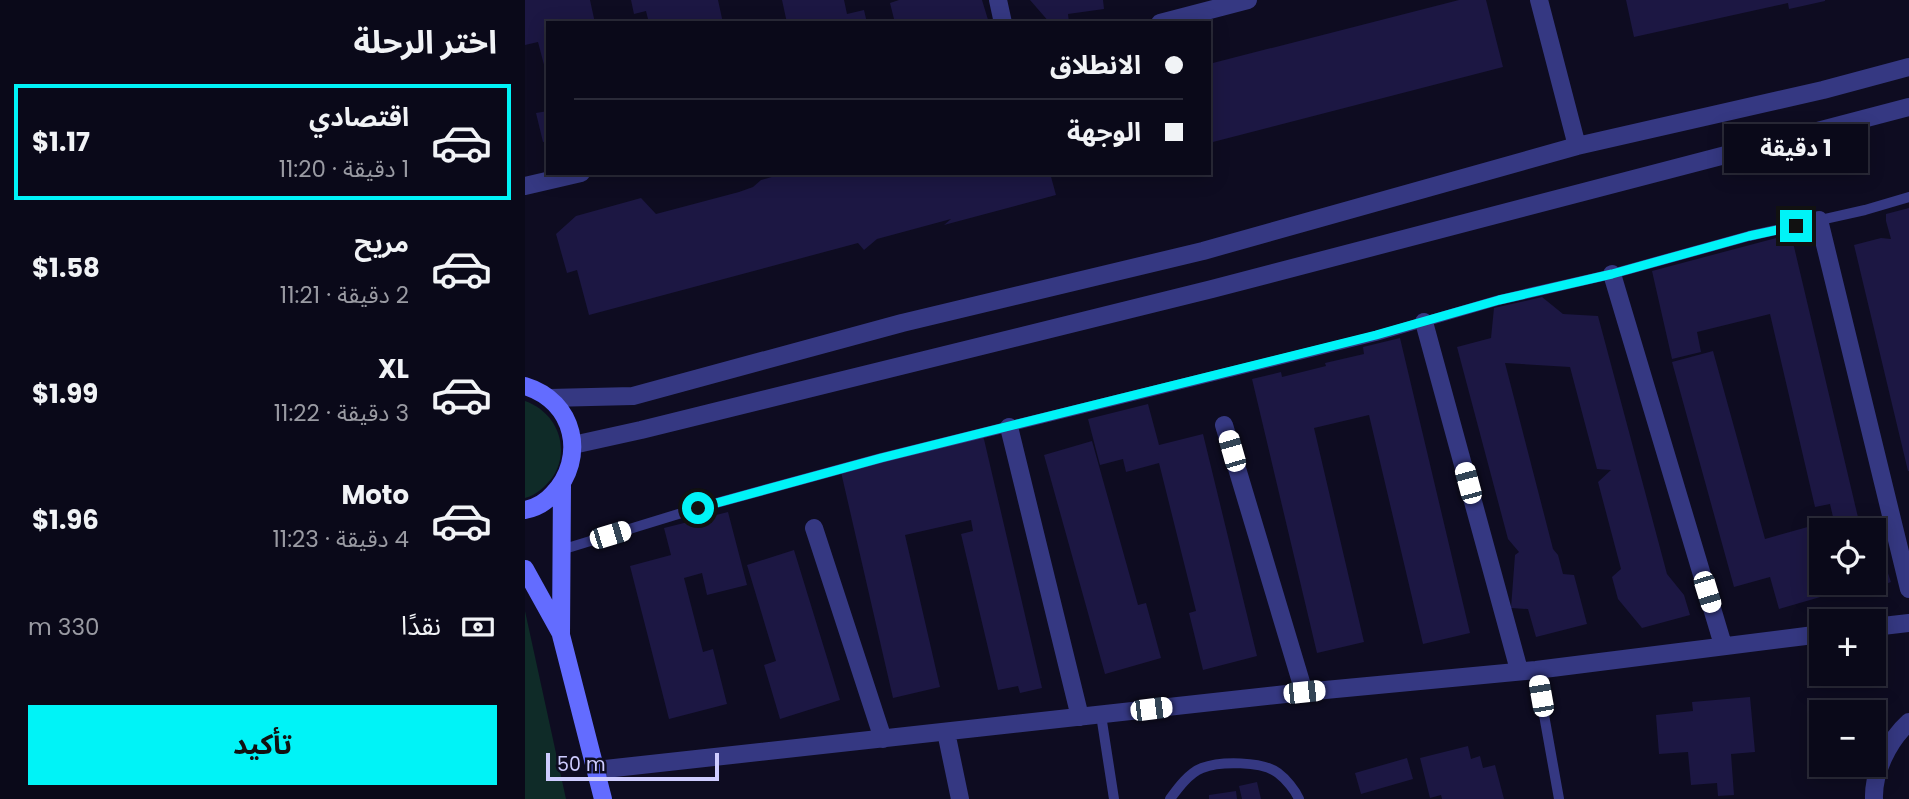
<!DOCTYPE html>
<html lang="ar">
<meta charset="utf-8">
<style>
:root{--surface:#0a0919;--page:#181726;--text:#f1f3f6;--muted:#999aa2;--line:#2a2a38;--accent:#00f3f7}
body{margin:0;font-family:Poppins,"Noto Sans Arabic",sans-serif;background:var(--page);color:var(--text);direction:rtl;height:100vh;display:flex;flex-direction:column;font-size:26px;white-space:nowrap}
*{box-sizing:border-box;margin:0}
p{font-size:23px;color:var(--muted)}
.icon{flex:none;width:38px;height:38px;fill:none;stroke:currentColor;stroke-width:2;stroke-linecap:round;stroke-linejoin:round}
.map{position:relative;flex:1;overflow:hidden;direction:ltr}
.panel{display:flex;flex-direction:column;background:var(--surface);width:525px}
.panel>*{flex:none}
.guide{position:absolute;left:21px;top:21px;width:665px;height:154px;border-radius:0px;box-shadow:0 4px 18px #0003,0 0 0 2px var(--line);direction:rtl;display:grid;align-content:center;height:154px;padding:0 28px;background:var(--surface)}
.fabs{position:absolute;left:1284px;top:518px;display:grid;gap:14px}
.fabs a{display:grid;place-items:center;width:77px;height:77px;border-radius:0px;background:var(--surface);box-shadow:0 4px 18px #0003,0 0 0 2px var(--line);font-size:35px}
.scale{position:absolute;left:21px;bottom:18px;width:173px;box-sizing:border-box;padding-left:7px;border:4px solid #ceccff;border-top:0;font-size:19px;line-height:24px;white-space:nowrap;color:#ceccff;-webkit-text-stroke:5px #0e0c21;paint-order:stroke}
.end{position:absolute;width:32px;height:32px;margin:-16px;border:9px solid #00f3f7;background:#111;box-shadow:0 0 0 4px #111}
.from{border-radius:50%}
.bubble{position:absolute;height:49px;border-radius:0px;background:var(--surface);box-shadow:0 4px 18px #0003,0 0 0 2px var(--line);font-size:23px;font-weight:700;line-height:49px;text-align:center;direction:rtl}
.car{position:absolute;width:21px;height:42px;margin:-21px -10px;border-radius:9px;box-shadow:0 0 5px 2px #0007;background:linear-gradient(#fff 24%,#345 0 40%,#fff 0 76%,#345 0 86%,#fff 0)}
.guide b{display:flex;align-items:center;gap:24px;height:66px;font-size:26px}
.guide b+b{border-top:2px solid var(--line)}
.guide i{width:18px;height:18px;background:var(--text)}
ul{padding:0;list-style:none}
li{display:flex;align-items:center;gap:21px;height:116px;margin:0 14px 10px;padding:0 14px;border:4px solid transparent;border-radius:0px}
li div{flex:1}
li b{display:block;font-size:26px}
li em{font-style:normal;font-weight:700}
li.selected{border-color:var(--accent)}
li>.icon{width:63px;height:63px;stroke-width:1.5}
h2{padding:0 28px;font-size:32px;line-height:84px}
.pay{display:flex;align-items:center;gap:18px;height:77px;padding:0 28px;font-size:26px}
.pay p{margin-inline-start:auto}
.action{display:flex;gap:14px;margin-top:auto;padding:14px 28px}
.action a{flex:1;height:80px;border-radius:0px;background:var(--accent);color:#111;font-size:28px;font-weight:700;line-height:80px;text-align:center}
main{display:flex;flex:1;min-height:0}
.map>svg:first-child{display:block}
.green{fill:#0f2b28}
.building{fill:#1c1743}
.lines{fill:none;stroke-linecap:round;stroke-linejoin:round}
.lane{stroke:#353882;stroke-width:10}
.street{stroke:#353882;stroke-width:18}
.secondary{stroke:#636cff;stroke-width:18}
.route{stroke:#00f3f7;stroke-width:9}
</style>
<main>
<div class="map">
<svg width="1384" height="799" viewBox="0 0 1384 799">
<rect width="100%" height="100%" fill="#0e0c21"/>
<path class="green" d="M0,401C32,412 47,449 27,478C20,487 11,495 0,498Z
M0,611L41,799H0Z"/>
<path class="building" d="M0,0H65L70,23H23V80L13,42L0,45Z
M106,0H193L198,23H124L121,11L109,14Z
M257,0H319L322,14L339,10L342,23H262Z
M374,0H457L464,23H370L365,3Z
M505,0H578L579,9L543,14L544,23H525Z
M934,0H961L978,67L684,143V64Z
M1101,0H1300V1L1264,9L1263,3L1109,37Z
M23,111V141L18,142L11,113Z
M261,173H525L531,195L419,225L426,219L352,239L339,250L333,243L64,315L52,270L42,273L31,234L51,216L116,198L131,214L214,192L228,187L236,180Z
M1384,208V471H1383L1329,245L1356,238L1366,239L1361,221V214Z
M1266,234L1336,530H1311L1305,504L1290,507L1245,314L1172,332L1176,352L1147,359L1127,271Z
M1017,297L1038,314L1073,316L1142,574L1159,595L1165,615L1117,628L1093,599L1087,577L1096,569L1073,482L1086,470L1072,469L1045,367L980,363L1028,549L1033,555L1038,574L1049,575L1062,624L1011,637L1003,609L986,608L990,555L994,552L983,539L932,347L966,338L969,308Z
M875,338L945,633L898,644L844,415L789,428L839,642L792,653L727,379L756,372L757,377L801,366L800,363L839,354L838,347Z
M1188,351L1240,539L1297,523L1299,530H1297V583H1313L1316,591L1254,609L1245,577L1209,587L1147,362Z
M623,404L634,445L678,434L732,656L678,670L664,613L671,611L634,463L601,472L598,459L575,465L563,419Z
M458,435L517,688L495,693L493,686L473,690L436,534L448,531L446,520L380,535L415,687L368,698L316,472Z
M567,441L613,605L621,603L636,658L580,674L519,455Z
M203,512L222,585L182,595L177,573L159,578L178,652L188,649L202,704L144,719L105,566L146,555L139,528Z
M1350,535L1366,582L1342,591L1339,583H1349Z
M269,550L315,700L255,719L239,665L251,661L222,565Z
M1225,697L1230,752L1206,754L1209,795L1193,796L1192,783L1166,785L1163,752L1134,754L1131,715L1168,711L1167,702Z
M943,746L946,759L955,756L958,768L970,765L979,799H917L916,795L905,798L895,758Z
M882,758L888,779L836,794L830,773Z
M732,782L736,799H717L714,786Z
M711,791L712,799H684V795Z"/>
<g class="lines">
<path class="lane" d="M36,550L173,508L356,458L851,336L974,300L1087,274L1224,236L1340,210L1384,197
M1011,670L1034,799
M576,715L589,799
M645,799C653,788 664,773 677,768C695,761 737,761 753,773C761,779 770,790 774,799"/>
<path class="street" d="M473,0L478,23
M1014,0L1052,146
M635,23L723,0
M0,186L56,173
M1294,220L1384,589
M1087,274L1198,645
M899,322L994,670
M24,398L108,396L377,323L678,251L1052,146L1298,90L1384,67
M699,425L779,692
M484,427L555,717
M48,445L116,430L687,289L1384,107
M289,528L358,739
M1349,627L1384,623
M421,732L435,799
M71,770L779,692L1011,670L1297,634
M1349,799C1348,772 1364,740 1384,722"/>
<path class="secondary" d="M0,386C50,401 62,458 28,494C21,502 10,508 0,510
M37,484L36,635L78,799
M0,569L36,634"/>
</g>
<g class="lines">
<path class="route" d="M173,508L356,458L851,335L974,300L1087,274L1224,236L1271,226"/>
</g>
</svg>
<div class="fabs">
<a><svg class="icon" aria-label="locate" viewBox="0 0 24 24"><circle cx="12" cy="12" r="6"/><path d="M12 2v4M12 18v4M2 12h4M18 12h4"/></svg></a>
<a>+</a>
<a>−</a>
</div>
<div class="scale">50 m</div>
<i class="end from" style="left:173px;top:508px"></i>
<i class="end" style="left:1271px;top:226px"></i>
<div class="bubble" style="left:1199px;top:124px;width:144px">1 دقيقة</div>
<i class="car" style="left:707px;top:451px;rotate:344deg"></i>
<i class="car" style="left:943px;top:483px;rotate:345deg"></i>
<i class="car" style="left:85px;top:535px;rotate:73deg"></i>
<i class="car" style="left:1182px;top:592px;rotate:163deg"></i>
<i class="car" style="left:779px;top:692px;rotate:84deg"></i>
<i class="car" style="left:1016px;top:696px;rotate:350deg"></i>
<i class="car" style="left:626px;top:709px;rotate:83deg"></i>
<div class="guide">
<b><i class="from"></i>الانطلاق</b>
<b><i></i>الوجهة</b>
</div>
</div>
<section class="panel">
<h2>اختر الرحلة</h2>
<ul>
<li class="selected"><svg class="icon" aria-label="car" viewBox="0 0 24 24"><path d="M5 17H2v-5l4-1 3-4h7l3 4 3 1v5h-3M9 17h6M6 11h13"/><circle cx="7" cy="17" r="2"/><circle cx="17" cy="17" r="2"/></svg><div><b>اقتصادي</b><p>1 دقيقة · 11:20</p></div><em>$1.17</em></li>
<li><svg class="icon" aria-label="car" viewBox="0 0 24 24"><path d="M5 17H2v-5l4-1 3-4h7l3 4 3 1v5h-3M9 17h6M6 11h13"/><circle cx="7" cy="17" r="2"/><circle cx="17" cy="17" r="2"/></svg><div><b>مريح</b><p>2 دقيقة · 11:21</p></div><em>$1.58</em></li>
<li><svg class="icon" aria-label="car" viewBox="0 0 24 24"><path d="M5 17H2v-5l4-1 3-4h7l3 4 3 1v5h-3M9 17h6M6 11h13"/><circle cx="7" cy="17" r="2"/><circle cx="17" cy="17" r="2"/></svg><div><b>XL</b><p>3 دقيقة · 11:22</p></div><em>$1.99</em></li>
<li><svg class="icon" aria-label="car" viewBox="0 0 24 24"><path d="M5 17H2v-5l4-1 3-4h7l3 4 3 1v5h-3M9 17h6M6 11h13"/><circle cx="7" cy="17" r="2"/><circle cx="17" cy="17" r="2"/></svg><div><b>Moto</b><p>4 دقيقة · 11:23</p></div><em>$1.96</em></li>
</ul>
<div class="pay"><svg class="icon" aria-label="cash" viewBox="0 0 24 24"><path d="M3 7h18v10H3z"/><circle cx="12" cy="12" r="2"/></svg>نقدًا<p>330 m</p></div>
<div class="action"><a>تأكيد</a></div>
</section>
</main>
